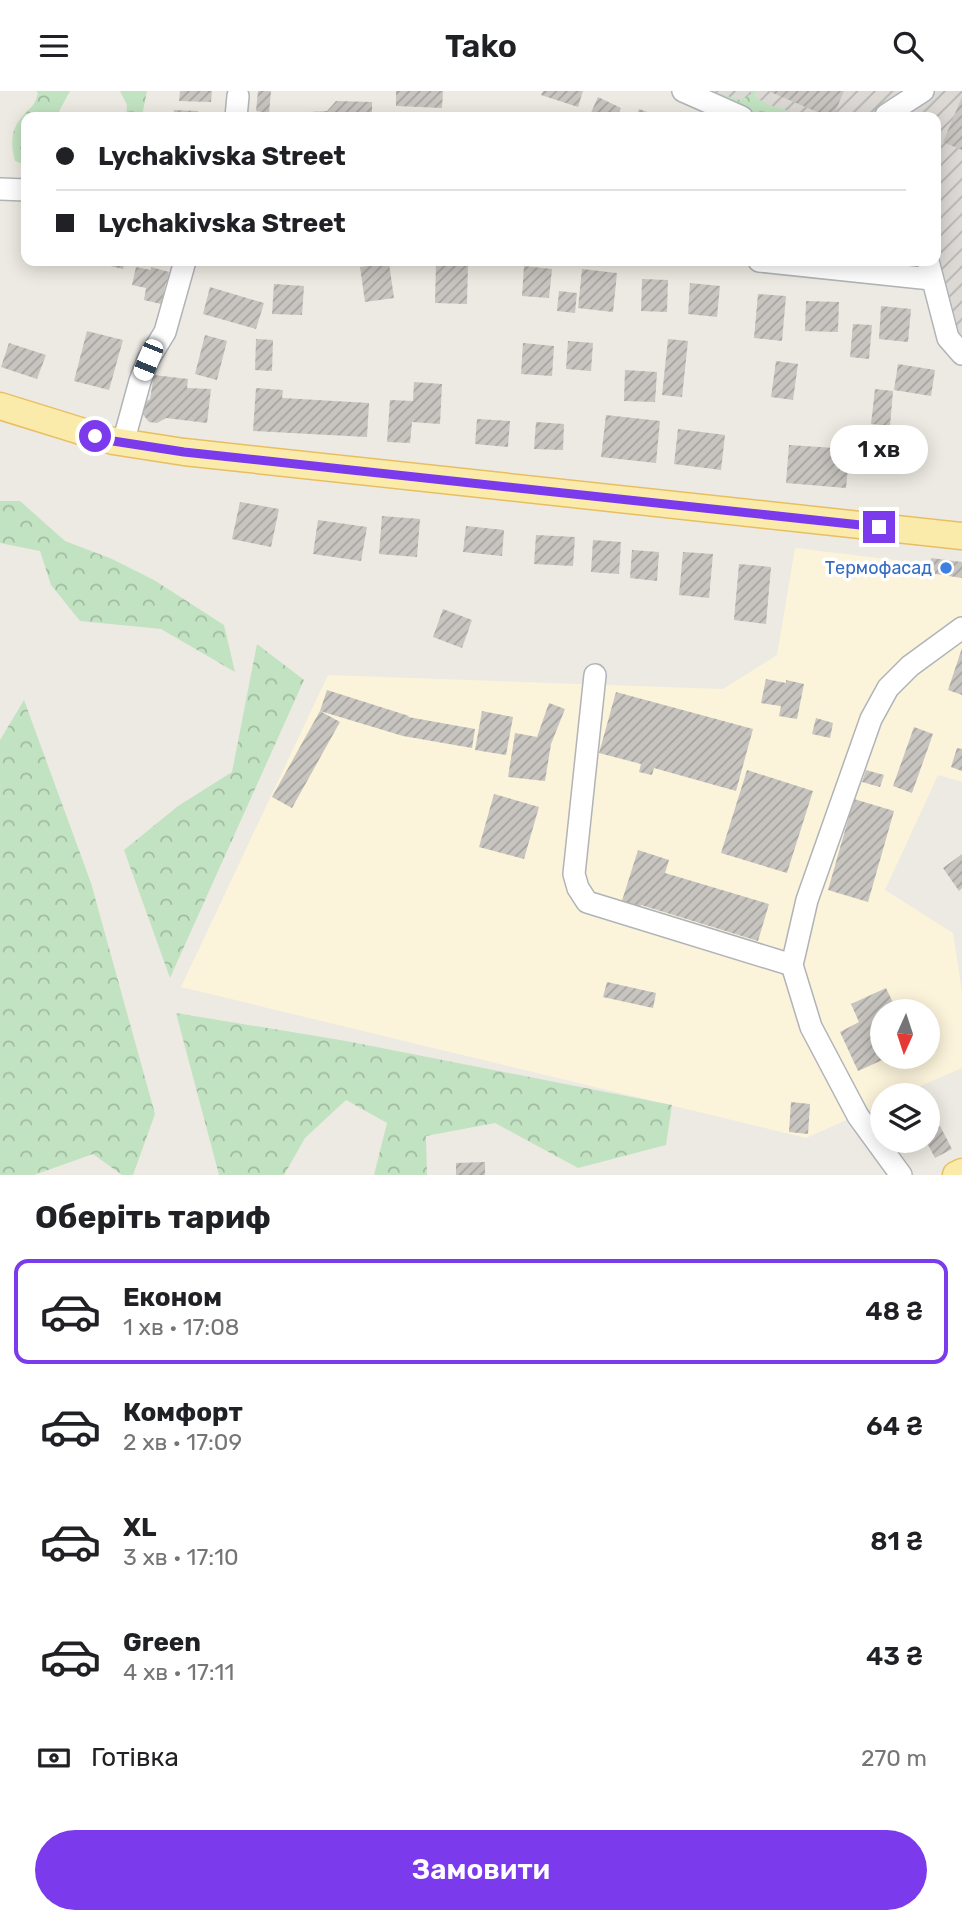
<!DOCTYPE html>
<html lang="uk">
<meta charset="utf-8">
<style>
:root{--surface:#fff;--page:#f6f6f6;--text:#202124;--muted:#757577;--line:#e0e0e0;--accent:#7c3aed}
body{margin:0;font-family:Rubik,sans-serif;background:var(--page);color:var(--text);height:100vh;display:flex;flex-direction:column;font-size:26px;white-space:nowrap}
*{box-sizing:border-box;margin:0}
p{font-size:23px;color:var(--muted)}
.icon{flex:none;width:38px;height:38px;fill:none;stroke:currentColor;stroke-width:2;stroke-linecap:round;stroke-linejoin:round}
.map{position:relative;height:1084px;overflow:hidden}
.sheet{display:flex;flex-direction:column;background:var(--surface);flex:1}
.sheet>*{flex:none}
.hud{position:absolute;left:21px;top:21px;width:920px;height:154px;border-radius:14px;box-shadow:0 4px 18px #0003;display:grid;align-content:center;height:154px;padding:0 35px;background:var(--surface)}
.needle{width:46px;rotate:183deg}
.fabs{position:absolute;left:870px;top:908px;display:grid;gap:14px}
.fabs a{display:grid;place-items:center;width:70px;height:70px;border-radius:50%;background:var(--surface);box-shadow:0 4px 18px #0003;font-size:35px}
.end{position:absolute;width:32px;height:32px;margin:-16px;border:9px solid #7c3aed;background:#fff;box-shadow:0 0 0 4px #fff}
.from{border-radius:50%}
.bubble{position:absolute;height:49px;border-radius:24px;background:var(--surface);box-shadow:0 4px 18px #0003;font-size:23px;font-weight:600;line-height:49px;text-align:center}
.car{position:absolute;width:21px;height:42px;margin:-21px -10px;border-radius:9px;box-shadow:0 0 5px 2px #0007;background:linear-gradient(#fff 24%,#345 0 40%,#fff 0 76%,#345 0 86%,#fff 0)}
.hud b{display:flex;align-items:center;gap:24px;height:66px;font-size:26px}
.hud b+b{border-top:2px solid var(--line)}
.hud i{width:18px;height:18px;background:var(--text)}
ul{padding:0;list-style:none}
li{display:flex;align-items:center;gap:21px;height:105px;margin:0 14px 10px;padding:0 21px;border:4px solid transparent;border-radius:14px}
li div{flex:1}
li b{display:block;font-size:26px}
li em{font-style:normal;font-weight:600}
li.active{border-color:var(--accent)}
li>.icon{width:63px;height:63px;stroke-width:1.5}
h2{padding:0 35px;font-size:32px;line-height:84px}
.pay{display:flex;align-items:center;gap:18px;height:77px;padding:0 35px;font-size:26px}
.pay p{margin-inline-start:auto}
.cta{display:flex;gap:14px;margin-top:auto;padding:14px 35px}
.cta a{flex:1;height:80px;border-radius:42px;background:var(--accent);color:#fff;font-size:28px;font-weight:600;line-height:80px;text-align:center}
header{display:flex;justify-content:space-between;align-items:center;height:91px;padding:0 35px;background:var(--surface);font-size:32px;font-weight:600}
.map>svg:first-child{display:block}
.commercial{fill:#fbf3da;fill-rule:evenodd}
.industrial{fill:url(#industrial-furrows)}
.forest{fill:url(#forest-crowns)}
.building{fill:url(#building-hatch)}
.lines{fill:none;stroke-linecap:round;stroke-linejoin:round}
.minor-casing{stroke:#b0b4b7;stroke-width:24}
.major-casing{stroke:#e8be61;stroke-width:29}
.minor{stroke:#fff;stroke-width:21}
.major{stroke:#faebab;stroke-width:26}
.route{stroke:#7c3aed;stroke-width:9}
.shop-dot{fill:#3f7fe0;stroke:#fff;stroke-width:2.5}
.labels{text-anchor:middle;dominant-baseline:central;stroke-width:7;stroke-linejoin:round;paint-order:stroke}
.shop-label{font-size:18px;fill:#366cbe;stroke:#fff;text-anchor:end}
</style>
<header><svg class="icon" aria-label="menu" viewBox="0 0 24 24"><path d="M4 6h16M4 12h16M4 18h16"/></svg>Tako<svg class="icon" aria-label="search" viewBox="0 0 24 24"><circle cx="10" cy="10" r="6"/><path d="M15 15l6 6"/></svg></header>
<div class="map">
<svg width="962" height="1084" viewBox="0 0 962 1084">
<defs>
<pattern id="industrial-furrows" width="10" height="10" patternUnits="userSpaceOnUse" patternTransform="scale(1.75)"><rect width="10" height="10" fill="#dcd9d5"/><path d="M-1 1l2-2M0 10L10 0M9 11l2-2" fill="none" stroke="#b5b3b0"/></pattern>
<pattern id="forest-crowns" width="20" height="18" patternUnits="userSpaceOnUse" patternTransform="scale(1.75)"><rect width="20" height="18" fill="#c2e3c1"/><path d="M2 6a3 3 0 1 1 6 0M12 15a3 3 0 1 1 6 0" fill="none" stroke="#a1bba0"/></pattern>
<pattern id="building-hatch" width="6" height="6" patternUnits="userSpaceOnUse" patternTransform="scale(1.75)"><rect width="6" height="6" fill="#c8c5c0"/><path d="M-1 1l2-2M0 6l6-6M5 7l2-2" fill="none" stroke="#a5a3a0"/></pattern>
</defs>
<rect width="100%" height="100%" fill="#edeae3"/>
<path class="commercial" d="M795,457L962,477V691L938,684L885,799L953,842L962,901V977L900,1004H882V1013L806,1047L181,896L328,584L723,598L777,564ZM882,920H928V966H882Z"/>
<path class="industrial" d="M710,0H962V244L958,242L952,230L936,165V26H766Z"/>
<path class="forest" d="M36,0H70L56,26H26V74L15,70C11,55 10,39 22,26C31,15 34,17 38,2Z
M120,0H147L142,25L126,26L127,14Z
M683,0H711L740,9L751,3V0H756L754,5L767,13L807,26H754L729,20Z
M0,410H20L65,450L112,468L154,489L224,534L235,581L161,538L80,530L51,494L40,460L0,452Z
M257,553L304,589L170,887L124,759L178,715L232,681Z
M24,609L91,792L155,1023L133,1084H122L93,1063L34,1084H0V649Z
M176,922L346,950L672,1014L666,1054L578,1077L495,1032L426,1045L427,1084H374L387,1032L346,1009L305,1047L284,1084H219Z"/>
<path class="building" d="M180,0H212L211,11L179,10Z
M258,0H271L269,22L256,20Z
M396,0H443L442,17L396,15Z
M543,0H583L578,16L541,4Z
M768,0H844L833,26H829Z
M598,6L621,17L617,26H589Z
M962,6V59L943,51Z
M336,10L372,11V26H310V21L327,20Z
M639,18L661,26H636Z
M174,19L198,20V26H173Z
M107,170H125L123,178L106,174Z
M389,172L394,207L365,211L360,176Z
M436,172L468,173L467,213L435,212Z
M524,175L552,178L549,207L522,205Z
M136,176L151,179V176L169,181L168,183L174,185L172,193L166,191L164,200L169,201L167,208L163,207L161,213L144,209L146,197L132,194Z
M582,178L617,182L613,221L578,217Z
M642,188L668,189L667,221L641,220Z
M690,192L720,195L717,226L688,223Z
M274,193L304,195L302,224L272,223Z
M210,196L264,212L256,238L203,223Z
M559,200L577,202L575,222L557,220Z
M758,203L786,205L782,250L754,247Z
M806,210L839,211L838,241L805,240Z
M881,215L911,218L908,251L879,248Z
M853,233L872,234L869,268L850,266Z
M87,240L123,249L109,299L74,290Z
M205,244L227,250L217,289L195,283Z
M256,248L273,249L272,280L255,279Z
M668,248L688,250L682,306L662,304Z
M568,250L593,252L591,280L566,278Z
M9,252L46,264L37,288L1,276Z
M523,252L554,255L552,285L521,283Z
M776,270L798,273L793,309L771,306Z
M898,273L935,279L931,305L894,299Z
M625,279L657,281L655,311L624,310Z
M154,284L188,288L187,297L211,298L207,332L166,327L157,332L149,331L141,321L142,313L150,308Z
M414,291L442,293L440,333L412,331L410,352L387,351L390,309L413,310Z
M256,297L283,299L282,307L369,312L367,346L253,340Z
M875,298L893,300L890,335L871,333Z
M606,324L660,330L656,372L601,366Z
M477,328L510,330L508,356L475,353Z
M536,331L564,333L563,359L534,358Z
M678,338L725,344L721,379L674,373Z
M789,354L850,358L846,397L786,392Z
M240,411L279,418L271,456L232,448Z
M382,425L420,428L417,466L379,463Z
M318,429L367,436L361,470L313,463Z
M466,435L504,439L502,465L463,461Z
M536,444L575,446L573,475L534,473Z
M593,449L621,451L619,483L591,481Z
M632,459L659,461L657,490L630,487Z
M683,461L713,463L709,507L679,504Z
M931,467L962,471V487L929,482Z
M739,473L771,476L766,533L734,529Z
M443,518L472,529L462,557L433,546Z
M962,557V604L948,599Z
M766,588L786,592V589L804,593L797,628L779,625L781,615L761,612Z
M327,599L409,625L408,626L475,638L472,657L403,645L320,620Z
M616,601L753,638L736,700L654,677L652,684L639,681L641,673L599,662Z
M549,612L565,618L551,653L545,690L508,686L515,642L537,646Z
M320,620L340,631L292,717L272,706Z
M482,620L513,626L506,664L475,659Z
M816,627L833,632L830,647L812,643Z
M914,636L933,643L912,702L893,695Z
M957,657L962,658V680L951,676Z
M747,679L813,700L787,782L721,762Z
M866,679L884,684L880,696L862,691Z
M494,703L539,716L524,768L479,756Z
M854,708L894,720L868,811L828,799Z
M638,759L669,769L665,782L769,813L758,850L641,814L638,822L620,816Z
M962,763V797L959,800L943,777Z
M607,891L656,902L653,917L603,906Z
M886,897L897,920H882V966H889L858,980L840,941L859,931L851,913Z
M791,1011L810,1013L808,1043L789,1041Z
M940,1035L952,1058L935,1067L926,1050L928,1041Z
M485,1071V1084H456V1072Z"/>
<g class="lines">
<g class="minor-casing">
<path id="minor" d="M683,0L742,26
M886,24L923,0
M236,26L238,5
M0,98L26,99
M759,170L931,188
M928,170L948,247L962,263
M123,352L140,290L148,269L165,241L185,170
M595,584L574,783L578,797L587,811L792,874
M901,1084L858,1025L811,936L792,874L807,809L871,628L888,597L910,575L962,537"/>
</g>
<g class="major-casing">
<path id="major" d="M0,315L113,350L184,361L962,445
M956,1084L962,1081"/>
</g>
<use href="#minor" class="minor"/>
<use href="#major" class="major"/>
</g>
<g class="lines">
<path class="route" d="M95,345L113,350L184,361L879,436"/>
</g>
<circle class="shop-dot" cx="946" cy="477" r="7"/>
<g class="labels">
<g class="shop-label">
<text x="932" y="477">Термофасад</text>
</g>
</g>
</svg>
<div class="fabs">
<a><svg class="needle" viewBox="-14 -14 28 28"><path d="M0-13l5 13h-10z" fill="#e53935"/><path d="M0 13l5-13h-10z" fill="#757577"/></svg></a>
<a><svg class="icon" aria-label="layers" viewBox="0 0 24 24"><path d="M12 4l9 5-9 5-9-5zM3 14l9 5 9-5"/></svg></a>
</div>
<i class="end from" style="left:95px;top:345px"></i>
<i class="end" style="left:879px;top:436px"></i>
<div class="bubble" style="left:830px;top:334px;width:98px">1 хв</div>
<i class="car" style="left:148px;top:269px;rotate:202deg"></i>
<div class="hud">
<b><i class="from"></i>Lychakivska Street</b>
<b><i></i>Lychakivska Street</b>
</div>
</div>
<section class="sheet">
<h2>Оберіть тариф</h2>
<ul>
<li class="active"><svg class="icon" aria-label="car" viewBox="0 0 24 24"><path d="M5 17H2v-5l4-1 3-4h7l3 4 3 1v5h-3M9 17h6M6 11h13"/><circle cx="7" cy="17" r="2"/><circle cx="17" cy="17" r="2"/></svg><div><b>Економ</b><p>1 хв · 17:08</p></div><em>48 ₴</em></li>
<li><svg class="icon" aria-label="car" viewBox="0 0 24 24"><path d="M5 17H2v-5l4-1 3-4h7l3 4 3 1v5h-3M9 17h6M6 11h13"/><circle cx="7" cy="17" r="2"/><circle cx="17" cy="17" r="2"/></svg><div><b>Комфорт</b><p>2 хв · 17:09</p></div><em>64 ₴</em></li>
<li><svg class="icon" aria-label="car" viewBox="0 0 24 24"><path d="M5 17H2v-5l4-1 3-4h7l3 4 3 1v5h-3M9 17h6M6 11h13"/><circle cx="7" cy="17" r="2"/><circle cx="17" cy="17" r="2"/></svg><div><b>XL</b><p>3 хв · 17:10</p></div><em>81 ₴</em></li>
<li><svg class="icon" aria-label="car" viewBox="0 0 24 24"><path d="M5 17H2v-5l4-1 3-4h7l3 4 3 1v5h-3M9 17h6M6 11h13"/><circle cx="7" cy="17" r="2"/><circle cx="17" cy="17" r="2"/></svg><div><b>Green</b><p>4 хв · 17:11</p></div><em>43 ₴</em></li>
</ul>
<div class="pay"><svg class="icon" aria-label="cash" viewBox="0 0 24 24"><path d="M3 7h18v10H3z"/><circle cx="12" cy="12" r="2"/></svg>Готівка<p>270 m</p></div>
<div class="cta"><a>Замовити</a></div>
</section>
